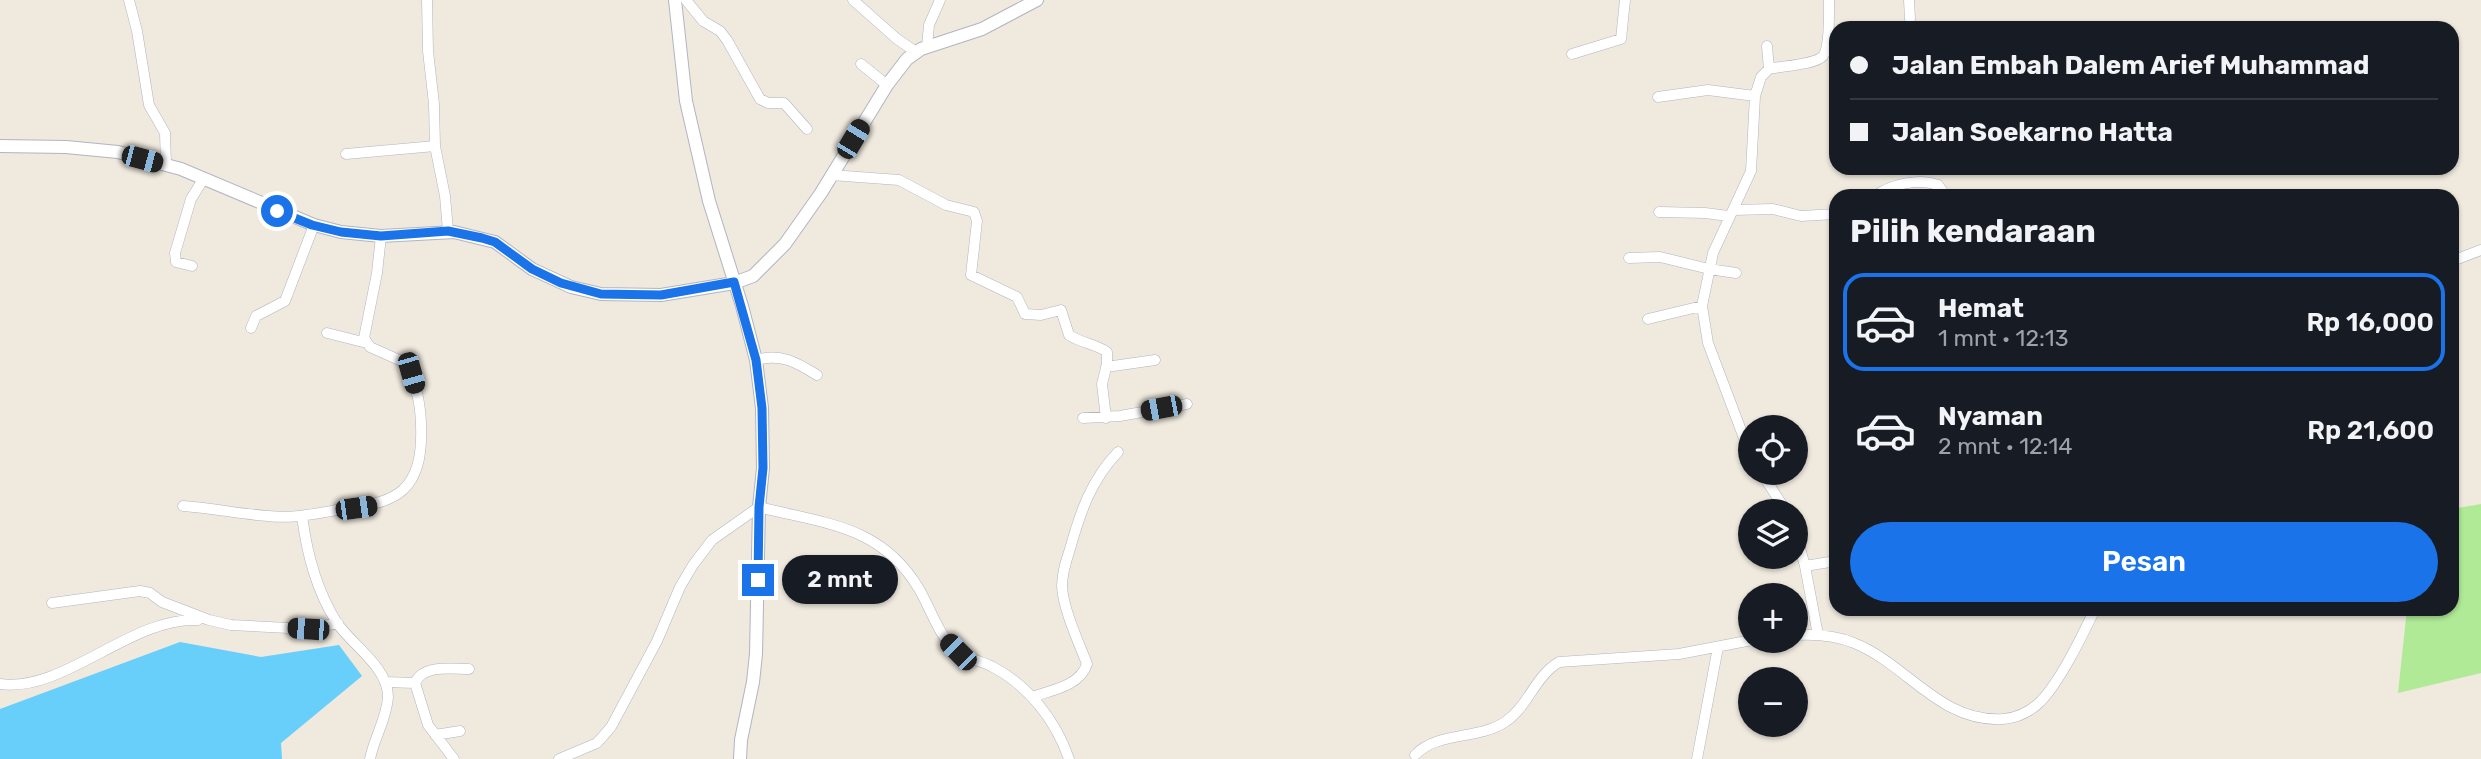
<!DOCTYPE html>
<html lang="id">
<meta charset="utf-8">
<style>
:root{--surface:#171b24;--page:#20242c;--text:#f1f3f6;--muted:#9ea1a6;--line:#363941;--accent:#1a73e8}
body{margin:0;font-family:Rubik,sans-serif;background:var(--page);color:var(--text);height:100vh;display:flex;flex-direction:column;font-size:26px;white-space:nowrap}
*{box-sizing:border-box;margin:0}
p{font-size:23px;color:var(--muted)}
.icon{flex:none;width:38px;height:38px;fill:none;stroke:currentColor;stroke-width:2;stroke-linecap:round;stroke-linejoin:round}
.map{position:relative;flex:1;overflow:hidden}
.side{position:absolute;left:1829px;top:189px;width:630px;height:427px;display:flex;flex-direction:column;background:var(--surface);border-radius:21px;box-shadow:0 2px 5px #0004}
.side>*{flex:none}
.banner{position:absolute;left:1829px;top:21px;width:630px;height:154px;border-radius:21px;box-shadow:0 2px 5px #0004;display:grid;align-content:center;height:154px;padding:0 21px;background:var(--surface)}
.buttons{position:absolute;left:1738px;top:415px;display:grid;gap:14px}
.buttons a{display:grid;place-items:center;width:70px;height:70px;border-radius:50%;background:var(--surface);box-shadow:0 2px 5px #0004;font-size:35px}
.end{position:absolute;width:32px;height:32px;margin:-16px;border:9px solid #1a73e8;background:#fff;box-shadow:0 0 0 4px #fff}
.from{border-radius:50%}
.bubble{position:absolute;height:49px;border-radius:24px;background:var(--surface);box-shadow:0 2px 5px #0004;font-size:23px;font-weight:600;line-height:49px;text-align:center}
.car{position:absolute;width:21px;height:42px;margin:-21px -10px;border-radius:9px;box-shadow:0 0 5px 2px #0007;background:linear-gradient(#222 24%,#8ab4d8 0 40%,#222 0 76%,#8ab4d8 0 86%,#222 0)}
.banner b{display:flex;align-items:center;gap:24px;height:66px;font-size:26px}
.banner b+b{border-top:2px solid var(--line)}
.banner i{width:18px;height:18px;background:var(--text)}
ul{padding:0;list-style:none}
li{display:flex;align-items:center;gap:21px;height:98px;margin:0 14px 10px;padding:0 7px;border:4px solid transparent;border-radius:21px}
li div{flex:1}
li b{display:block;font-size:26px}
li em{font-style:normal;font-weight:600}
li.current{border-color:var(--accent)}
li>.icon{width:63px;height:63px;stroke-width:1.5}
h2{padding:0 21px;font-size:32px;line-height:84px}
.cta{display:flex;gap:14px;margin-top:auto;padding:14px 21px}
.cta a{flex:1;height:80px;border-radius:42px;background:var(--accent);color:#fff;font-size:28px;font-weight:600;line-height:80px;text-align:center}
.map>svg:first-child{display:block}
.green{fill:#b0ea96}
.water{fill:#68cefa}
.lines{fill:none;stroke-linecap:round;stroke-linejoin:round}
.minor-casing{stroke:#b2b4c1;stroke-width:11}
.tertiary-casing{stroke:#b2b4c1;stroke-width:14}
.minor{stroke:#fff;stroke-width:10}
.tertiary{stroke:#fff;stroke-width:12}
.route{stroke:#1a73e8;stroke-width:9}
</style>
<div class="map">
<svg width="2481" height="759" viewBox="0 0 2481 759">
<rect width="100%" height="100%" fill="#efe9de"/>
<path class="green" d="M2481,504V673L2398,693L2407,609H2452V509Z"/>
<path class="water" d="M180,642L261,657L339,645L362,676L281,743L282,759H0V709Z"/>
<g class="lines">
<g class="minor-casing">
<path id="minor" d="M129,0L137,31L149,105L165,133L166,165
M427,0L428,51L434,104L435,146L445,196L448,231
M686,0L703,21L720,31L727,40L760,99L768,103H784L807,129
M853,0L897,39L916,52
M1909,0L1910,19
M1767,46L1769,69
M927,47L929,25L940,0
M1572,54L1621,39L1625,0
M861,64L887,85
M1658,97L1708,90L1755,96
M346,154L435,146
M831,175L899,180L946,205L974,212L977,221L971,275L1017,297L1025,314L1041,315L1061,310L1069,335C1081,343 1096,344 1107,352V364L1102,384L1106,418
M1875,196C1891,184 1919,178 1938,185L1946,196
M1733,210L1773,209L1801,216L1836,214
M1659,212L1705,213L1728,216
M1629,258L1660,257L1709,269L1736,273
M2452,261L2481,250
M192,266L176,262L175,253L191,199L204,178
M1648,319L1702,306
M251,328L256,316L285,301L314,225
M327,333L367,343
M756,360C781,353 796,362 817,375
M1106,367L1155,360
M1083,418L1120,416L1187,404
M1750,454L1708,343L1702,306L1713,253L1751,171L1755,96L1761,77L1769,69C1781,66 1815,65 1823,56C1830,47 1829,12 1829,0
M1761,472L1786,511
M183,506C212,508 240,514 268,516C293,519 318,513 343,509C389,503 419,496 421,441C422,413 419,390 406,363L370,347L364,338L377,273L381,236
M302,516C307,554 316,590 337,623C353,646 388,667 388,697C387,718 374,738 370,759
M1796,534L1805,566L1818,635
M1805,566L1836,561
M52,603L140,591L150,593L162,602L209,620L231,625L308,629L338,623
M1796,635C1815,634 1835,635 1854,643C1907,664 1940,723 2003,719C2017,718 2031,711 2041,701C2061,680 2082,636 2095,609
M385,682L415,683
M0,684C64,693 130,617 198,620
M1032,697C1052,690 1080,686 1087,664C1079,643 1063,609 1062,586C1062,573 1066,561 1070,549C1080,513 1091,480 1118,452
M435,735L460,731
M1415,755C1438,731 1478,740 1505,722C1528,707 1535,676 1559,662L1679,654L1752,640
M454,759L428,725L415,683C423,664 452,669 469,669
M559,759L597,743L611,727L657,641L680,587L693,565L712,540L759,507C825,524 881,525 919,589C931,609 939,638 958,652C968,659 982,661 993,667C1029,686 1056,721 1069,759
M1697,759L1718,647"/>
</g>
<g class="tertiary-casing">
<path id="tertiary" d="M675,0L686,101L709,201L742,306L756,360L762,408L763,468L759,507L756,654L753,682L741,740L740,759
M0,146L66,147L118,152L181,169L314,225L341,232L381,236L454,232L495,242L532,269L571,287L601,294L661,295L734,283L753,276L785,244L821,193L887,85L907,59L921,49L982,29L1037,0"/>
</g>
<use href="#minor" class="minor"/>
<use href="#tertiary" class="tertiary"/>
</g>
<g class="lines">
<path class="route" d="M277,211L312,225L341,232L381,236L448,231L482,238L495,242L532,269L561,283L601,294L661,295L734,282L756,360L762,408L763,468L759,507L758,580"/>
</g>
</svg>
<div class="buttons">
<a><svg class="icon" aria-label="locate" viewBox="0 0 24 24"><circle cx="12" cy="12" r="6"/><path d="M12 2v4M12 18v4M2 12h4M18 12h4"/></svg></a>
<a><svg class="icon" aria-label="layers" viewBox="0 0 24 24"><path d="M12 4l9 5-9 5-9-5zM3 14l9 5 9-5"/></svg></a>
<a>+</a>
<a>−</a>
</div>
<i class="end from" style="left:277px;top:211px"></i>
<i class="end" style="left:758px;top:580px"></i>
<div class="bubble" style="left:782px;top:555px;width:116px">2 mnt</div>
<i class="car" style="left:853px;top:139px;rotate:31deg"></i>
<i class="car" style="left:142px;top:159px;rotate:105deg"></i>
<i class="car" style="left:411px;top:373px;rotate:164deg"></i>
<i class="car" style="left:1161px;top:408px;rotate:259deg"></i>
<i class="car" style="left:356px;top:508px;rotate:82deg"></i>
<i class="car" style="left:308px;top:629px;rotate:274deg"></i>
<i class="car" style="left:958px;top:652px;rotate:315deg"></i>
<div class="banner">
<b><i class="from"></i>Jalan Embah Dalem Arief Muhammad</b>
<b><i></i>Jalan Soekarno Hatta</b>
</div>
<section class="side">
<h2>Pilih kendaraan</h2>
<ul>
<li class="current"><svg class="icon" aria-label="car" viewBox="0 0 24 24"><path d="M5 17H2v-5l4-1 3-4h7l3 4 3 1v5h-3M9 17h6M6 11h13"/><circle cx="7" cy="17" r="2"/><circle cx="17" cy="17" r="2"/></svg><div><b>Hemat</b><p>1 mnt · 12:13</p></div><em>Rp 16,000</em></li>
<li><svg class="icon" aria-label="car" viewBox="0 0 24 24"><path d="M5 17H2v-5l4-1 3-4h7l3 4 3 1v5h-3M9 17h6M6 11h13"/><circle cx="7" cy="17" r="2"/><circle cx="17" cy="17" r="2"/></svg><div><b>Nyaman</b><p>2 mnt · 12:14</p></div><em>Rp 21,600</em></li>
</ul>
<div class="cta"><a>Pesan</a></div>
</section>
</div>
